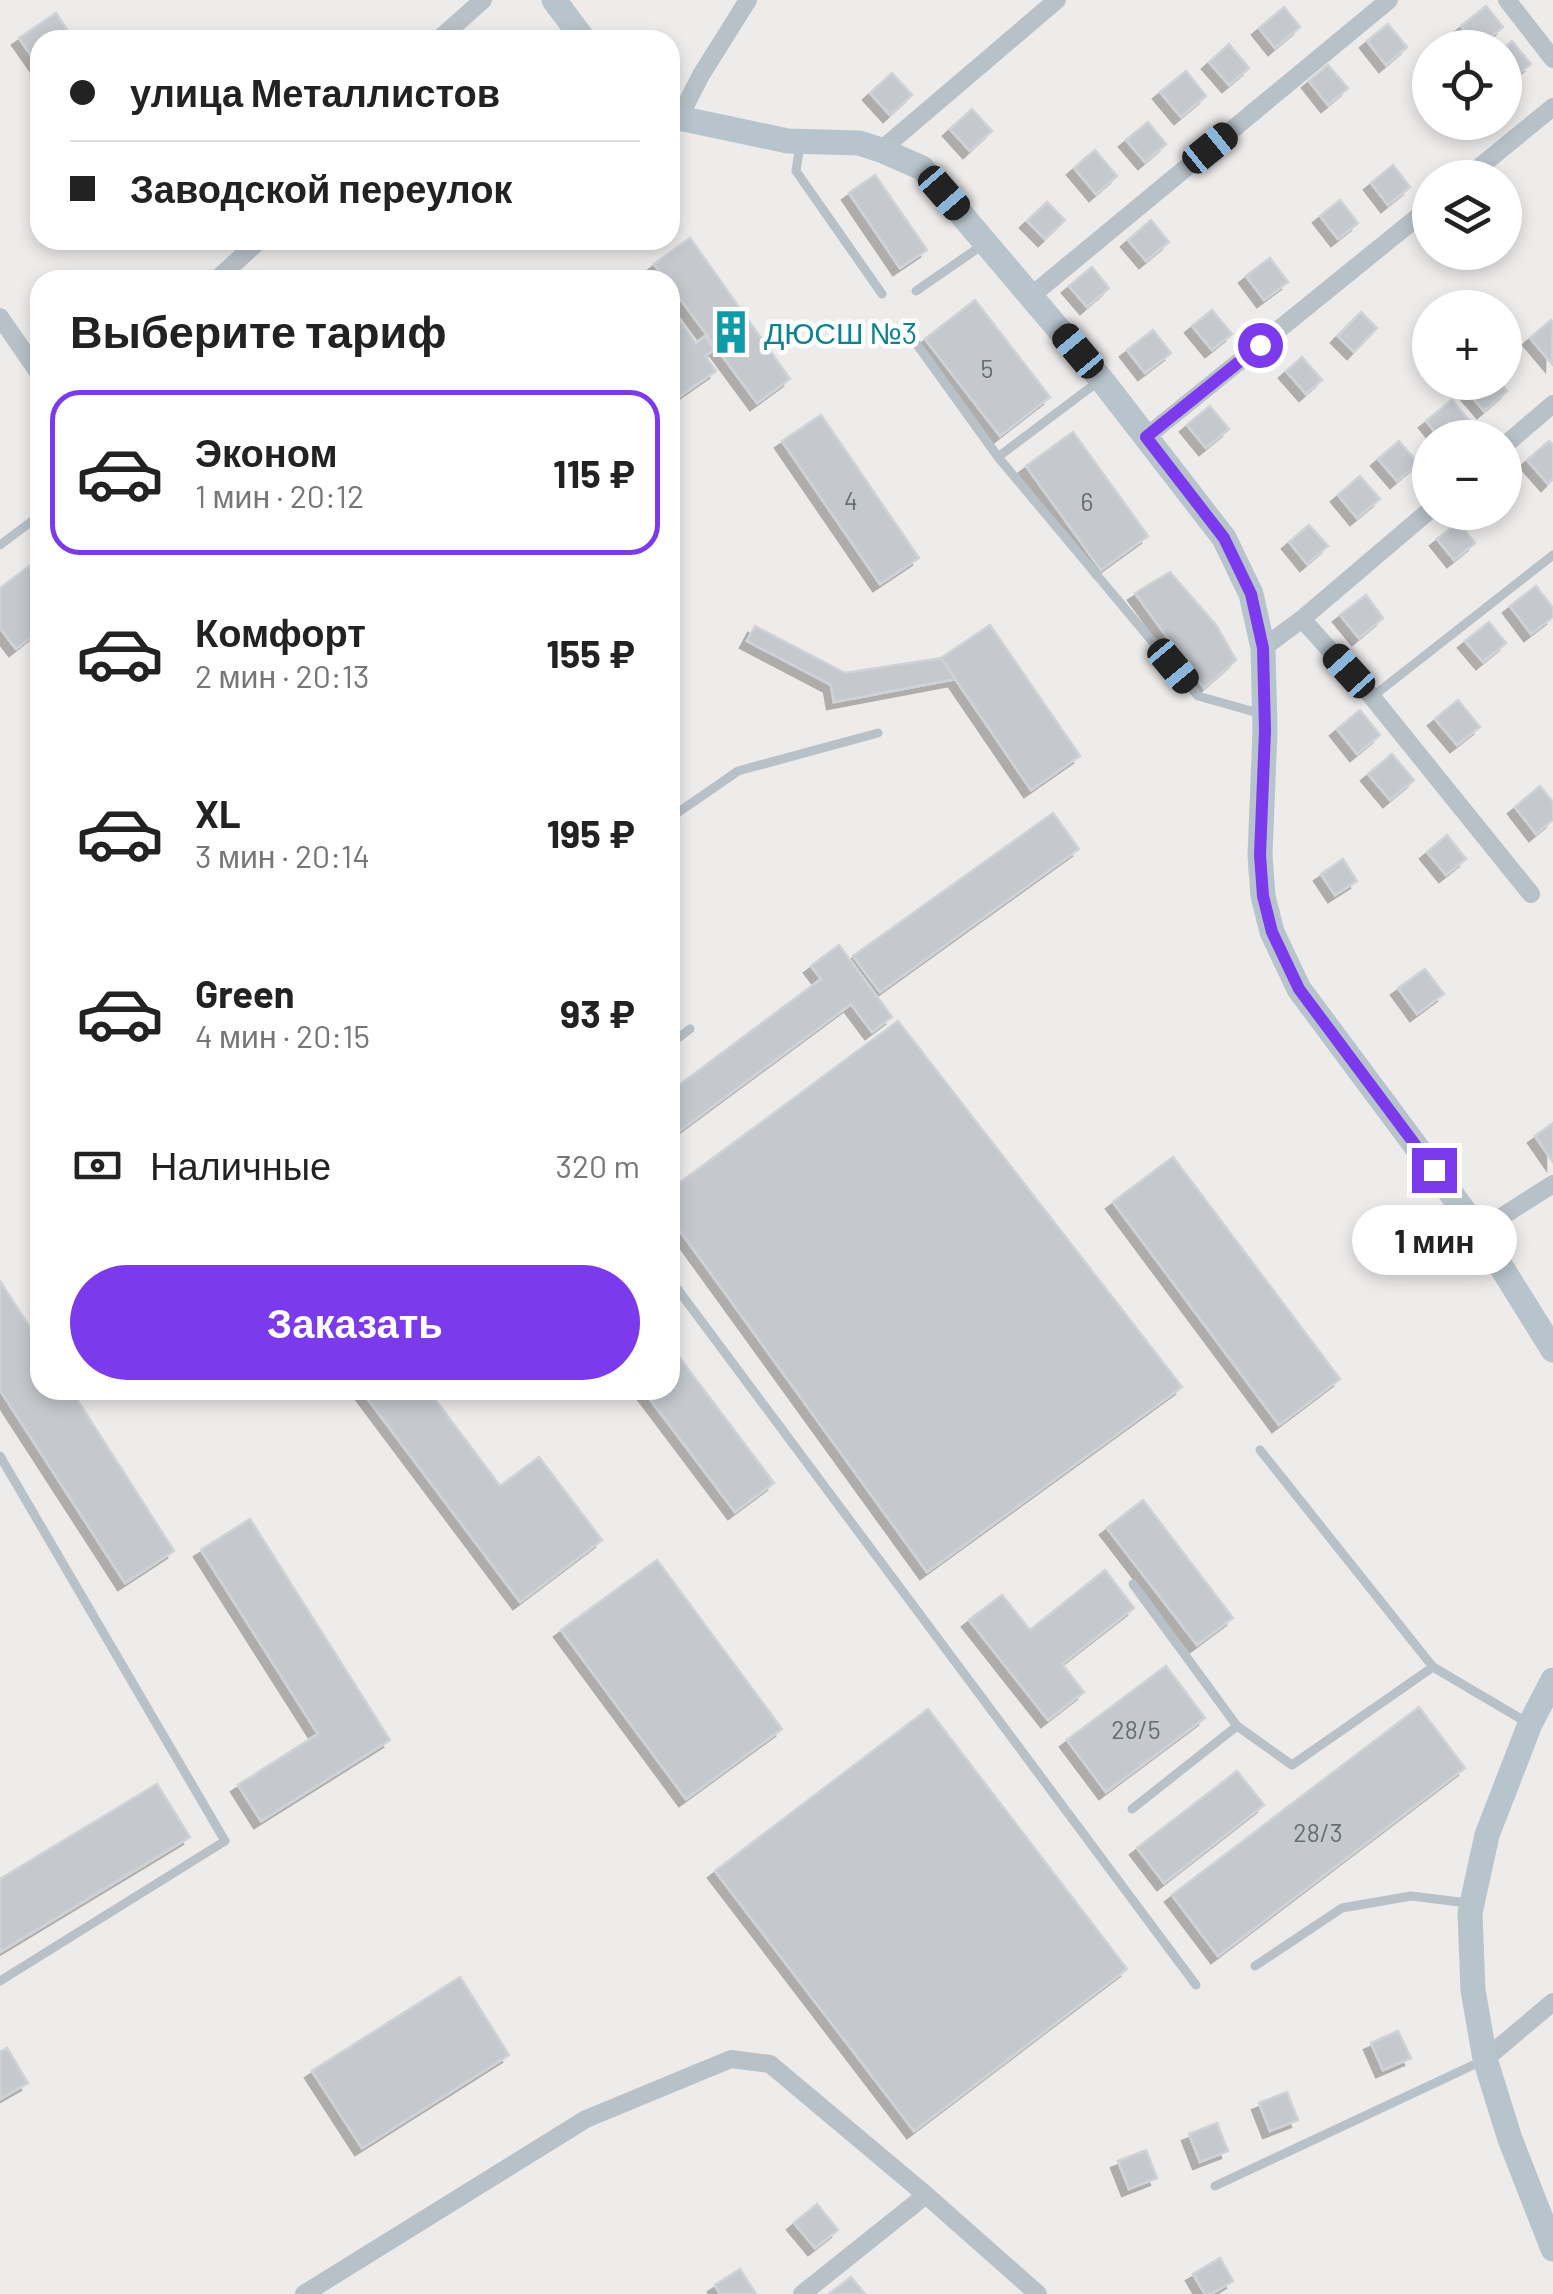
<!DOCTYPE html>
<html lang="ru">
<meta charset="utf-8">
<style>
:root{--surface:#fff;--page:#f6f6f6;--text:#222;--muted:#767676;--line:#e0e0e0;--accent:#7c3aed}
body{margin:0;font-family:Barlow,sans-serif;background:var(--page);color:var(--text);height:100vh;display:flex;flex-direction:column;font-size:38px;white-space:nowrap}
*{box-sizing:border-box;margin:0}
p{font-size:32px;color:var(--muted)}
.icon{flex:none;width:55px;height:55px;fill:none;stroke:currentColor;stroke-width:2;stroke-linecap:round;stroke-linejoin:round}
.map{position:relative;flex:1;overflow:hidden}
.drawer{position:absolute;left:30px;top:270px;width:650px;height:1130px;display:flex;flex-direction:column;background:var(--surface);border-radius:30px;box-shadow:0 5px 15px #0003}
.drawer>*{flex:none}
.hud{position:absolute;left:30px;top:30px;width:650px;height:220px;border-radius:30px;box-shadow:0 5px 15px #0003;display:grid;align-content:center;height:220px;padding:0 40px;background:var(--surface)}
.controls{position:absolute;left:1412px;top:30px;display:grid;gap:20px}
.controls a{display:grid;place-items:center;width:110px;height:110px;border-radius:50%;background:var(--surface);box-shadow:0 5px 15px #0003;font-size:50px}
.end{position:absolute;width:45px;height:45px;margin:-22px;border:12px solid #7c3aed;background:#fff;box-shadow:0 0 0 5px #fff}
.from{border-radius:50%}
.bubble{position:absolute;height:70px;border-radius:35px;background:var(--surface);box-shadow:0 5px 15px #0003;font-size:32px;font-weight:700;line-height:70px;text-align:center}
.car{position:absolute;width:30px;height:60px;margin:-30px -15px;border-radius:12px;box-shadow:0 0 8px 2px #0007;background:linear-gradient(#222 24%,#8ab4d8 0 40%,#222 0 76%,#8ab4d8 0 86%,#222 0)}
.hud b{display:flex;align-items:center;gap:35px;height:95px;font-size:38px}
.hud b+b{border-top:2px solid var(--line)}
.hud i{width:25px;height:25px;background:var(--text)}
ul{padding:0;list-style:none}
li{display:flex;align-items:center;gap:30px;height:165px;margin:0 20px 15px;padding:0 20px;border:5px solid transparent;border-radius:30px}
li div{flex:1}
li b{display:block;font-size:38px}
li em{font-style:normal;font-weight:700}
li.active{border-color:var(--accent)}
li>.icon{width:90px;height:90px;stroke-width:1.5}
h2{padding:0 40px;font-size:45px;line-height:120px}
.pay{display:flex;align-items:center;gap:25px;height:110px;padding:0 40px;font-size:38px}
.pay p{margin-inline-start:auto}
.primary-button{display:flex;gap:20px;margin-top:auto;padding:20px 40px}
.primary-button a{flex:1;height:115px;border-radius:60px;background:var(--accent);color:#fff;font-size:40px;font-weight:700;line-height:115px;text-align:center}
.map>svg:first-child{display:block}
.building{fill:#c5c9ce;stroke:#cfd2d6;stroke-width:2.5;filter:url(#shadow)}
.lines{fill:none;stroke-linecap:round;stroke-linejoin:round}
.service{stroke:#b7c1c7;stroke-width:9}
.minor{stroke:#b7c1c7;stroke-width:18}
.secondary{stroke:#b8c4cc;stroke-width:25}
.route{stroke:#7c3aed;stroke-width:12}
.labels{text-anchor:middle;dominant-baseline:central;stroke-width:9;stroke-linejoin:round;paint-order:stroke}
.number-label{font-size:25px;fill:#656e75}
.culture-label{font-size:30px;fill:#0d838f;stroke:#fff;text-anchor:start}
</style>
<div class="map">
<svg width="1553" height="2294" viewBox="0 0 1553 2294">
<defs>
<filter id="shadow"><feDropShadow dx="-7" dy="7" stdDeviation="0" flood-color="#0004"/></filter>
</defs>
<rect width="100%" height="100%" fill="#eeebeb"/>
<path class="building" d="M1486,6L1503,27L1478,47L1461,26Z
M1284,7L1300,27L1275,48L1259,28Z
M56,13L74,40H40V68L19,38Z
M1388,24L1407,47L1386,65L1367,41Z
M1512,41L1531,64L1508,82L1505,79L1504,48Z
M1229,44L1249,68L1229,85L1209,62Z
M1328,65L1348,88L1328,105L1309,81Z
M1186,71L1206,96L1181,117L1160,92Z
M892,73L912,95L890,115L870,93Z
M972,109L992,131L970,151L950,129Z
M1148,122L1166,144L1145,162L1126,140Z
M1095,150L1117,176L1096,194L1074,168Z
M1393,165L1410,187L1388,205L1371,183Z
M875,175L927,250L900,268L849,193Z
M1340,200L1358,223L1338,239L1320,216Z
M1047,202L1065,220L1045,239L1027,221Z
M1151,220L1169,242L1146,261L1128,240Z
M690,238L790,379L757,403L670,285V280H666L654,264Z
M1270,258L1288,282L1264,300L1246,276Z
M1092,267L1109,288L1087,307L1069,286Z
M975,300L1050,397L1000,436L925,339Z
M1212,310L1232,334L1212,350L1192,326Z
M674,312L696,343L705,336L714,350L705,356L716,371L670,403V315Z
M1361,312L1377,328L1354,352L1338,336Z
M1551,320L1553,323L1552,364L1530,338Z
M1153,330L1171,353L1145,373L1127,350Z
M1302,357L1322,380L1306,394L1286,371Z
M1475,382H1500L1507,391L1484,411L1466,390Z
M1452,400L1472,424L1457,438H1440L1426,421Z
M1210,406L1229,429L1206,448L1187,425Z
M821,415L919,558L880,584L782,441Z
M1073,432L1148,536L1101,570L1026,466Z
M1399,441L1418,463L1397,481L1378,459Z
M1549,441L1553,445V479L1548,484L1527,460Z
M1360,476L1380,499L1357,518L1338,495Z
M1458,522L1475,543L1454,560L1437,539Z
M1309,525L1328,546L1307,564L1289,542Z
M40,558V630L16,649L0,628V588Z
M1170,572L1216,625L1236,660L1204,688L1135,593Z
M1536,586L1553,608V617L1531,634L1510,606Z
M1366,595L1383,618L1359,638L1340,615Z
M1489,622L1506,643L1483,662L1465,641Z
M990,625L1080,756L1031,790L941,658Z
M755,626L845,673L941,658L955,679L834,702L831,685L747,641Z
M1458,700L1480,727L1457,745L1435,719Z
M1360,710L1380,735L1357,754L1337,729Z
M1392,754L1414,780L1390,800L1368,774Z
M1540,786L1553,802V820L1536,834L1515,807Z
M1053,813L1079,849L880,992L853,956Z
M1447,835L1466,859L1446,875L1427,852Z
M1343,859L1357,881L1335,895L1321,874Z
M839,945L892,1017L872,1032L851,1004L670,1138V1092L821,979L811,966Z
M1425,969L1444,994L1417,1014L1398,988Z
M898,1021L1182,1387L927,1572L670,1217V1190Z
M1553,1123V1162L1535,1136Z
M1173,1157L1340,1379L1279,1425L1113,1202Z
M0,1281L40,1343V1390H71L174,1551L125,1583L0,1390Z
M670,1345L774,1483L735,1512L643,1390H670Z
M361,1390H428L500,1486L539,1457L602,1540L520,1602Z
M1143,1500L1233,1618L1197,1645L1107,1528Z
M250,1519L390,1740L261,1821L238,1785L318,1734L201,1550Z
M657,1560L782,1729L686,1799L561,1630Z
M1105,1570L1134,1608L1062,1664L1084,1692L1048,1720L969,1620L1002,1595L1030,1630Z
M1166,1666L1205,1718L1106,1792L1067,1740Z
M1419,1707L1465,1768L1218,1956L1172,1895Z
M928,1709L1127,1969L914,2131L715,1871Z
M1237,1771L1264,1805L1164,1883L1137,1848Z
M157,1784L190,1837L0,1952V1879Z
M460,1977L509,2055L362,2148L312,2071Z
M1398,2031L1411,2058L1383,2070L1371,2043Z
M7,2048L28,2083L0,2099V2052Z
M1287,2092L1298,2120L1270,2131L1259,2103Z
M1217,2123L1228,2151L1200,2162L1189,2134Z
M1146,2150L1157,2178L1129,2189L1118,2161Z
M817,2204L838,2230L815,2248L794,2223Z
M1220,2258L1233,2281L1211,2294H1205L1193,2274Z
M740,2269L756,2294H720L715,2285Z
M851,2277L865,2294H829Z"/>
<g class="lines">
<path class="service" d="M800,144L796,171L882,294
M916,291L984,244
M903,325L998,457L1198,696L1262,714
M998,457L1099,381
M0,545L40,515
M1372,697L1553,555
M670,818L738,771L878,733
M670,1044L690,1029
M670,1279L1196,1985
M1260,1450L1433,1667L1528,1723
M0,1456L225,1841L0,1981
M1133,1584L1237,1726L1292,1765L1433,1667
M1132,1809L1237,1726
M1255,1966L1342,1908L1411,1896L1468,1903
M1215,2186L1484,2060"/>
<path class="minor" d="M1507,0L1553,59
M438,40L483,0
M679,118L701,75L748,0
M881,150L1057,0
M1466,178L1553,107
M216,280L260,240
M1031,296L1389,0
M0,317L40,375
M1146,437L1430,207
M1505,445L1553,404
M1302,619L1372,697L1531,894
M1263,648L1302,619L1430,510
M1479,1231L1553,1184
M1485,2059L1553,2002
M304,2294L586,2119L731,2059L770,2064L926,2195L1038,2294
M802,2294L926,2195"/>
<path class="secondary" d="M554,0L584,40
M670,114L679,118L788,141L859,143L881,150L922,168L1101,379L1224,538L1251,594L1263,648L1265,731L1260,855L1263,896L1272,932L1299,989L1479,1231L1553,1350
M1553,1680L1530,1724L1487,1835L1470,1913L1473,1990L1485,2059L1510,2139L1553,2249"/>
</g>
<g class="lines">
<path class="route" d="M1260,345L1146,437L1224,538L1251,594L1263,648L1265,731L1260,855L1263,896L1272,932L1299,989L1434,1170"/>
</g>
<defs>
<g id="building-bare" transform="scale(3.45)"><path d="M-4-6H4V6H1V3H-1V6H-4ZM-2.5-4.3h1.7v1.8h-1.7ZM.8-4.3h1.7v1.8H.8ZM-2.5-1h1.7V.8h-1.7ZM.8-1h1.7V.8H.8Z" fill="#0f9aa8" stroke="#fff" stroke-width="2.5" paint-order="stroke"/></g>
</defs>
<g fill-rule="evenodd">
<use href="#building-bare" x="731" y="332"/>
</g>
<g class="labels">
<g class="number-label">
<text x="987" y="368">5</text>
<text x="851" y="500">4</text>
<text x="1087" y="501">6</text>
<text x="1136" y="1729">28/5</text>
<text x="1318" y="1832">28/3</text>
</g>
<g class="culture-label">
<text x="764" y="332">ДЮСШ №3</text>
</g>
</g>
</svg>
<div class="controls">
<a><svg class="icon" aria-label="locate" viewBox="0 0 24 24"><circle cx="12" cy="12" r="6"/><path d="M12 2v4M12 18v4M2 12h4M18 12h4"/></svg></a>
<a><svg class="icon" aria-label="layers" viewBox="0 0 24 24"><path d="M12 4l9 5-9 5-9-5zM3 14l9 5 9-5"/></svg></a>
<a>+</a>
<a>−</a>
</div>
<i class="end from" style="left:1260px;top:345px"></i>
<i class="end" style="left:1434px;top:1170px"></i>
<div class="bubble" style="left:1352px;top:1205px;width:165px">1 мин</div>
<i class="car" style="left:1210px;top:148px;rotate:51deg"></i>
<i class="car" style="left:944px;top:193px;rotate:139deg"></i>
<i class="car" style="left:1078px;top:351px;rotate:320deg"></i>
<i class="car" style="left:1173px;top:666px;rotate:140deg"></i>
<i class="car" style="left:1349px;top:671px;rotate:318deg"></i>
<div class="hud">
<b><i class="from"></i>улица Металлистов</b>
<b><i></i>Заводской переулок</b>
</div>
<section class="drawer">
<h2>Выберите тариф</h2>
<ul>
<li class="active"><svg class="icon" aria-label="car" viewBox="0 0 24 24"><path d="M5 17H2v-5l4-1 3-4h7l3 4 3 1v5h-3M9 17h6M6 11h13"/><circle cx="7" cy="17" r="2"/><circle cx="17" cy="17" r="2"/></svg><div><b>Эконом</b><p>1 мин · 20:12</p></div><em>115 ₽</em></li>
<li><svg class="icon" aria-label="car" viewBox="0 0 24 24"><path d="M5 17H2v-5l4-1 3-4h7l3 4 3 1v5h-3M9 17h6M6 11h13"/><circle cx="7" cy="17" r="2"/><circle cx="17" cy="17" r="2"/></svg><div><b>Комфорт</b><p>2 мин · 20:13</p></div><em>155 ₽</em></li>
<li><svg class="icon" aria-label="car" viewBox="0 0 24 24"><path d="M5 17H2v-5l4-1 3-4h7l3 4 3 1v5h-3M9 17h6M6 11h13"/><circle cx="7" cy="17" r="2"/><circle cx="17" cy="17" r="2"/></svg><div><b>XL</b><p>3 мин · 20:14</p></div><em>195 ₽</em></li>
<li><svg class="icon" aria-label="car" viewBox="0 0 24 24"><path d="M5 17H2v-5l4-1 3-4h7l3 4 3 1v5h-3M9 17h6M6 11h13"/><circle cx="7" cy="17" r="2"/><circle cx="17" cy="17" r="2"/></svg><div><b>Green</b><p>4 мин · 20:15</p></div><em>93 ₽</em></li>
</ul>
<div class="pay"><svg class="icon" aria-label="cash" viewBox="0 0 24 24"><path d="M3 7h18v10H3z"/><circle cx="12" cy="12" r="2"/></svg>Наличные<p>320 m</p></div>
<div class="primary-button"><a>Заказать</a></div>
</section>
</div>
